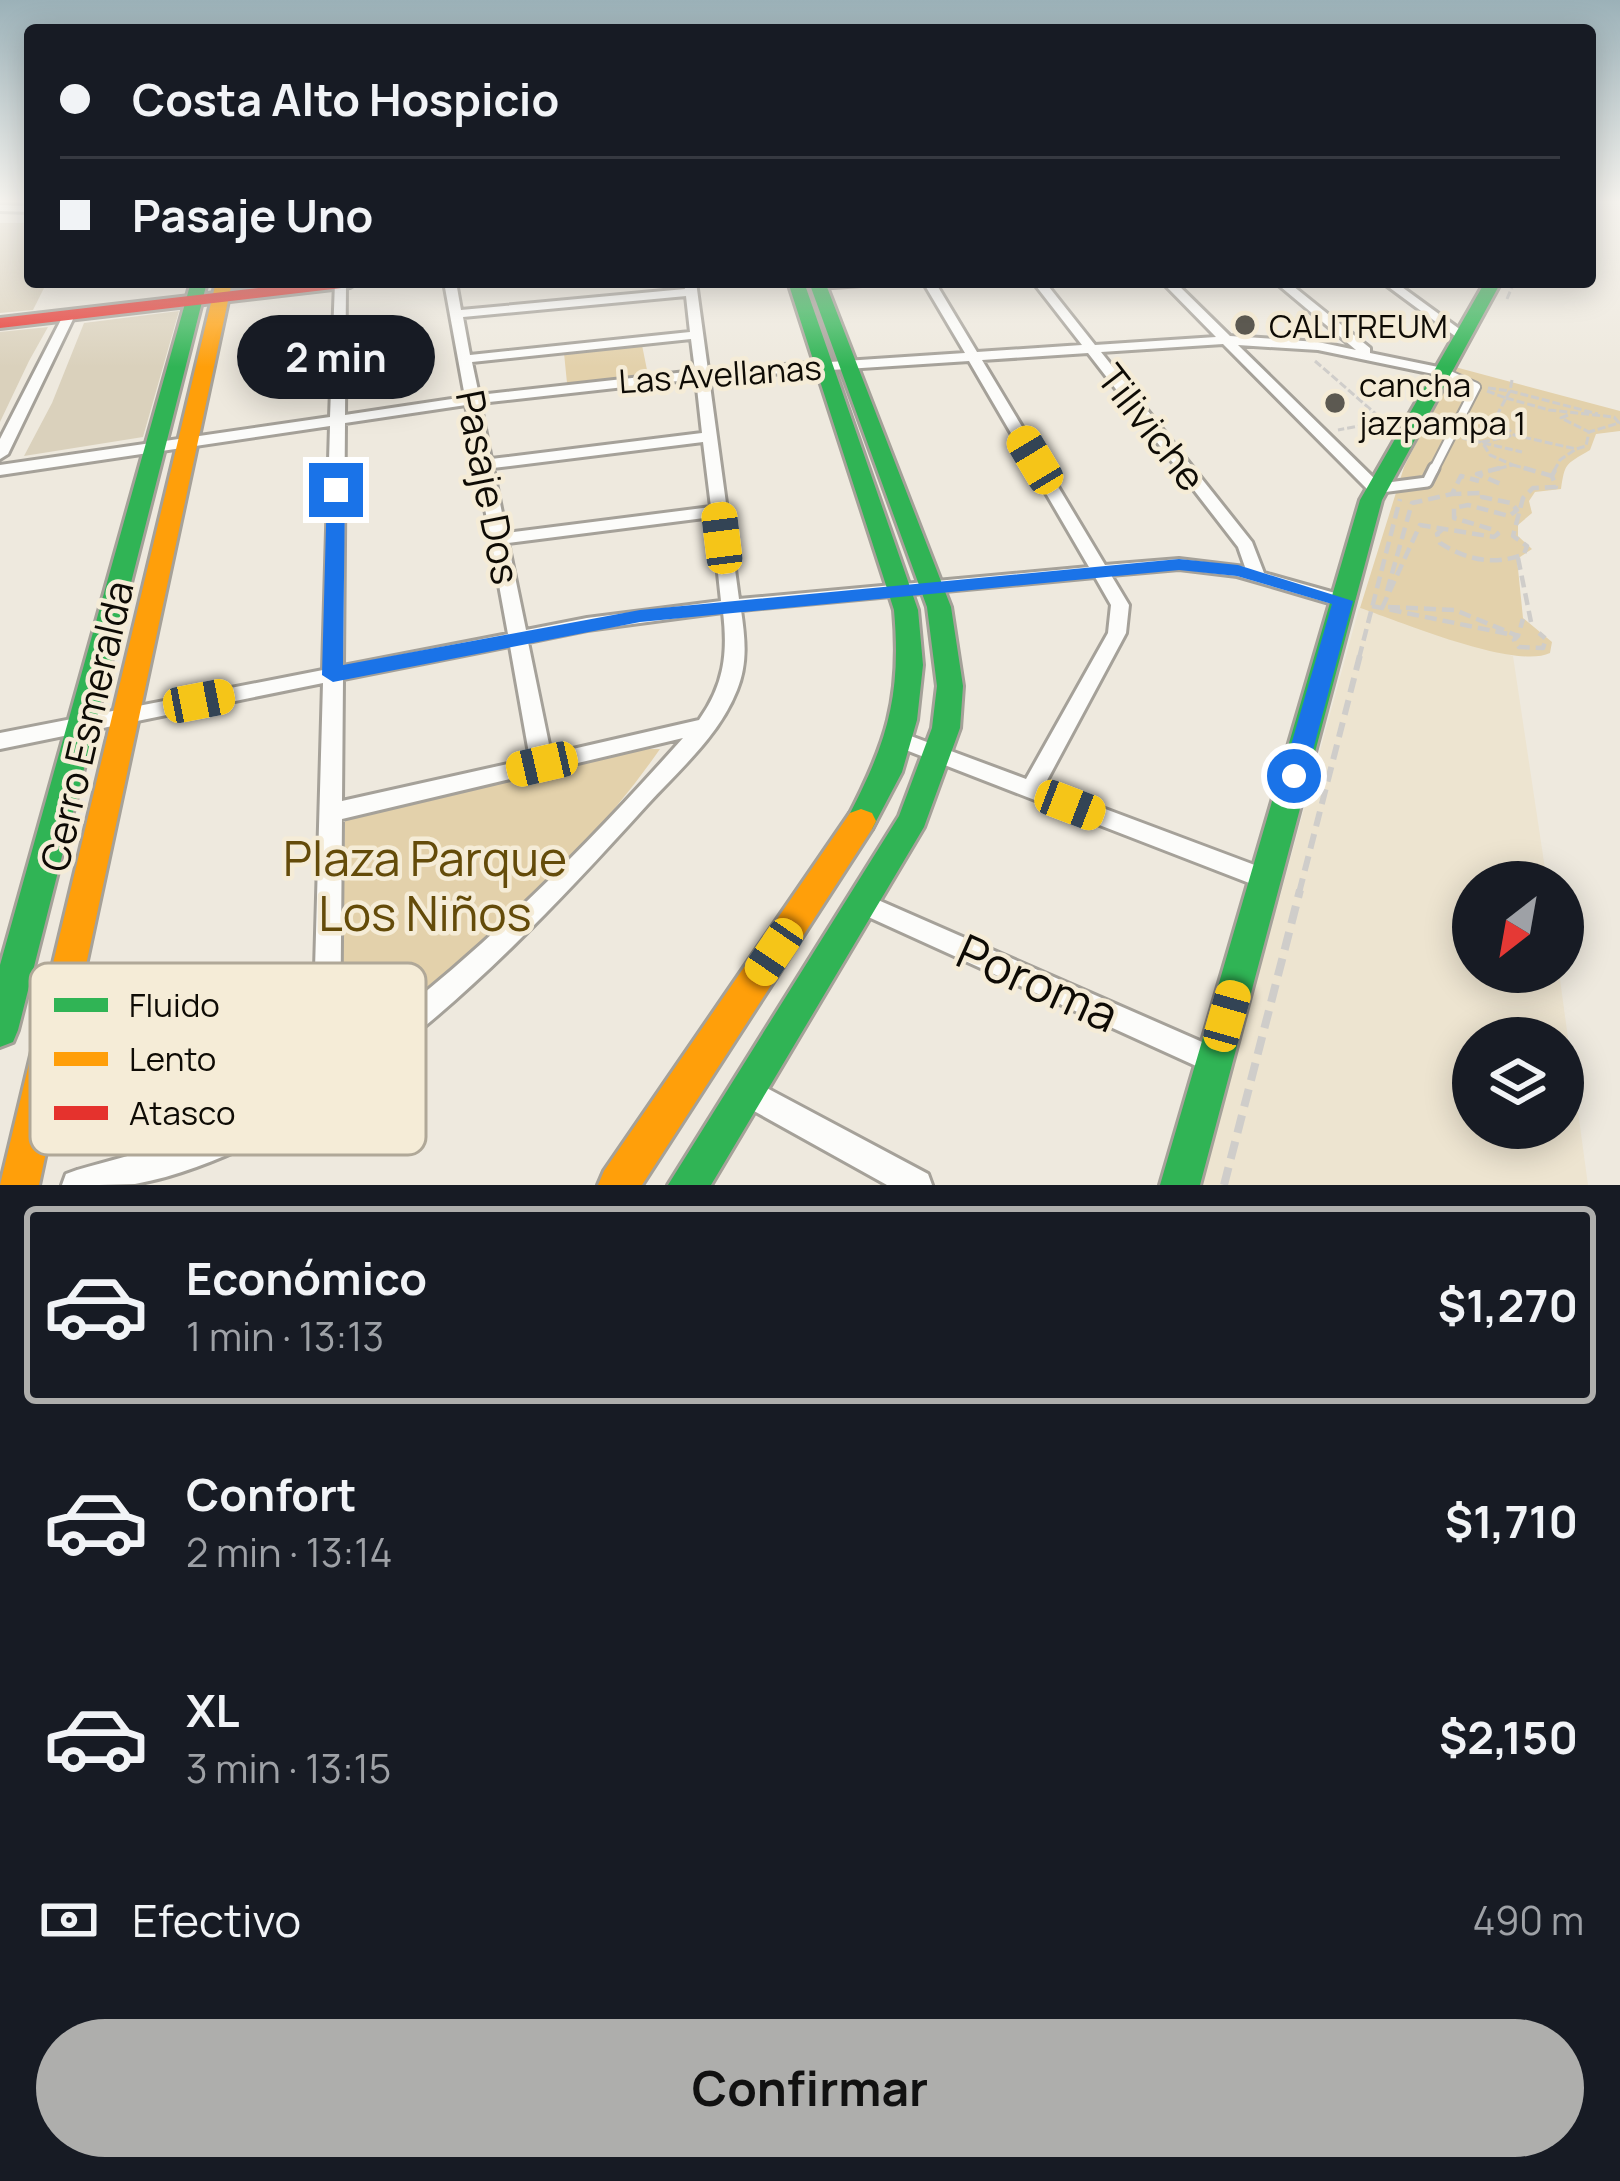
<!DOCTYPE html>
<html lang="es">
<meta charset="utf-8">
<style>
:root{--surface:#171b24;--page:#20242c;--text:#f1f3f6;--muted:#9ea1a6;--line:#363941;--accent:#aeaeac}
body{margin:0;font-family:Manrope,sans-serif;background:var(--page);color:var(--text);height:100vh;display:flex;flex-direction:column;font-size:45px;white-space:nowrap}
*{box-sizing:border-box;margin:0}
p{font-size:39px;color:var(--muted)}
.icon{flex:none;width:66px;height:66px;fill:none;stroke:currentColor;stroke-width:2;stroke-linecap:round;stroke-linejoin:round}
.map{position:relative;height:1185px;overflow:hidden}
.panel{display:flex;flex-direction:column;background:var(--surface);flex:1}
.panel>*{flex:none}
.banner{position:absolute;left:24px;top:24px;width:1572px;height:264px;border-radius:12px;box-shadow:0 6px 30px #0003;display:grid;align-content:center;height:264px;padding:0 36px;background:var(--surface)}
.needle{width:78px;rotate:211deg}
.controls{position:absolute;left:1452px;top:861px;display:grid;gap:24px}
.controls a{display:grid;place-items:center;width:132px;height:132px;border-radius:50%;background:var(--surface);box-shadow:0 6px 30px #0003;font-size:60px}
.end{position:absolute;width:54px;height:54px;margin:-27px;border:15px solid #1a73e8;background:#fff;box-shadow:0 0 0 6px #fff}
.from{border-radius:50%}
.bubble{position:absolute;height:84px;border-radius:42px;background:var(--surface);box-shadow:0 6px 30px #0003;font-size:39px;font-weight:700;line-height:84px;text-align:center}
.car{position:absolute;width:36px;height:72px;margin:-36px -18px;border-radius:15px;box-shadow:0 0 9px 3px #0007;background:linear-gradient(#f5c518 24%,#345 0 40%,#f5c518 0 76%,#345 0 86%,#f5c518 0)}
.banner b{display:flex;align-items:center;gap:42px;height:114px;font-size:45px}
.banner b+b{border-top:3px solid var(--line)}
.banner i{width:30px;height:30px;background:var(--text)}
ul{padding:21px 0 0;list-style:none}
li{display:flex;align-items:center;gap:36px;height:198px;margin:0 24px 18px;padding:0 12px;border:6px solid transparent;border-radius:12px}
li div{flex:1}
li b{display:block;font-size:45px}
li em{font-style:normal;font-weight:700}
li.current{border-color:var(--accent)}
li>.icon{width:108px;height:108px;stroke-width:1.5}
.pay{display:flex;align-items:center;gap:30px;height:132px;padding:0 36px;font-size:45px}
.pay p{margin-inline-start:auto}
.primary-button{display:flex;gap:24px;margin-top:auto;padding:24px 36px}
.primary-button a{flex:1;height:138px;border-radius:72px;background:var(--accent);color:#111;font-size:48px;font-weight:700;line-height:138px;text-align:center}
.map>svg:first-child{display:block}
.built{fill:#ede4d0;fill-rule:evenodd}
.green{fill:#e3d1ab}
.building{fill:#dad1bc}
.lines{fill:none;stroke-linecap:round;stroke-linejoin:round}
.lane-far1-casing{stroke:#a5a199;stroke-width:12}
.lane-casing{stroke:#a5a199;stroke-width:15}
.street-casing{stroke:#a5a199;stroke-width:6}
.fast-casing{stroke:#a5a199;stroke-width:6}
.slow-casing{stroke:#a5a199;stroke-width:6}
.jam-casing{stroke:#a5a199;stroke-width:6}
.path-far3{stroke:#cfcdca;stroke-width:3;stroke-dasharray:8 3;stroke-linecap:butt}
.path-far2{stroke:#cfcdca;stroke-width:4.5;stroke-dasharray:12 6;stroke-linecap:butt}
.path-far1{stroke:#cfcdca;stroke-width:6;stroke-dasharray:15 8;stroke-linecap:butt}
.path{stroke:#cfcdca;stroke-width:8;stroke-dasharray:18 9;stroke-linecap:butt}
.lane-far1{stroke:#fcfcfa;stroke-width:8}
.lane{stroke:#fcfcfa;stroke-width:9}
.street{fill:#fcfcfa;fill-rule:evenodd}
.fast{fill:#30b455;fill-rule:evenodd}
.slow{fill:#ff9f0a;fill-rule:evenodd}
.jam{fill:#e5322d;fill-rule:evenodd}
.route{fill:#1a73e8}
.poi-dot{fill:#5c5951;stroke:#f5ecd7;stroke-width:4.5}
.labels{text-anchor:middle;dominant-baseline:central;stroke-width:9;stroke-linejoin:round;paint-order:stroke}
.far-poi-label{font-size:33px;fill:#0e0b05;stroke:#f5ecd7;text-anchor:start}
.far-street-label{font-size:33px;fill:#0e0b05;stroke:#f5ecd7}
.street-label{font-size:39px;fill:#0e0b05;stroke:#f5ecd7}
.near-park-label{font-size:48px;fill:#644b09;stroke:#f5ecd7}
.near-street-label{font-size:48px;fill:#0e0b05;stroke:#f5ecd7}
.key{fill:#f5ecd7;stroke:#b0a898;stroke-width:3}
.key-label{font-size:33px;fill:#0e0b05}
</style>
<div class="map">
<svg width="1620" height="1185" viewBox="0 0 1620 1185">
<rect width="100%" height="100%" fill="#eee9de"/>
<path class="built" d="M1359,608L1513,656L1547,882H1473V972H1559L1588,1185H1201ZM1473,1038H1563V1128H1473Z"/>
<path class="green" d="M642,345L648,375L567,383L564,353Z
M1455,367L1620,411V431L1596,434L1590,450C1564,465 1565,464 1561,489L1535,492L1529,501L1532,513L1518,525V536L1532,549L1517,559L1523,618L1552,642L1550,653C1515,670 1399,621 1360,608L1404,467Z
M641,749H660C577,868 466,962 351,1052L339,1048L345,820L358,811Z"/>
<path class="building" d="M0,223H30V282H47L33,310L0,313Z
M179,311L143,437L24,456L52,403L84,323Z
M48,327L29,361L0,422V332Z"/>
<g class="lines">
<g class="lane-far1-casing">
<path id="lane-far1" d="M1433,471L1476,387L1443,372"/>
</g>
<g class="lane-casing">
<path id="lane" d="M1381,488L1427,482L1434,468"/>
</g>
<g class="street-casing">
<path id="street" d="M0,205L30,206V212L0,211Z
M335,282L346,283L345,415L465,397L444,282H456L461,310L685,289L684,282H696L708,370L965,353L923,282H935L977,352L1082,345L1033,282H1045L1095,345L1216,337L1162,282H1175L1230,336L1318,342L1356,350L1275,282H1288L1370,348V353L1443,368L1450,372L1443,376L1318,350L1238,345L1382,486L1384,489L1376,494L1370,492L1223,344L1101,352L1252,542L1264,573L1349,597L1352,601L1343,607L1237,576L1179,569L1111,575L1129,605L1126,633L1044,786L1273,872L1277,879L1273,886L1265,889L1257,886L893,745L889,740L893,735L900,732L1026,779L1108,633L1111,605L1095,577L741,610C745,638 748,663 737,690C719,736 679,770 647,805C561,900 474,992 371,1069C339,1093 307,1116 272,1134C230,1155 181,1176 135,1184C112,1185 85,1185 62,1185L66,1174L77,1170C165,1146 235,1127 312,1077L323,683L0,749V733L323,670L330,426L0,475V465L330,417ZM686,296L690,332L470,355L463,317ZM691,339L695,371L479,395L472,362ZM1088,353L1238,547L1245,567L1179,559L1105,565L982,360ZM969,361L1089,567L739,599L709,378ZM696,379L702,433L491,459L480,403ZM466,405L508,634L343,666L345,423ZM703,442L711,507L506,533L493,468ZM712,517L721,601L587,618L526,630L508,543ZM723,612C728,654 724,685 699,720L551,754L528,642L587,630ZM510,646L530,759L342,801L343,679ZM683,738C579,855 467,967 340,1058L342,819Z
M868,282L862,285L818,288L812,285L816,282Z
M1382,282H1395L1469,336L1459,339Z
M65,312L75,315L8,454L0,459V439Z
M862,893L1225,1052L1229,1061L1225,1070L1215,1074L1205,1070L853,910L850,903L853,896Z
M746,1077L928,1174L932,1185H887L736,1101L732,1091L736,1081Z"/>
</g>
<g class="fast-casing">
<path id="fast" d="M191,282H207L18,1030L13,1042L0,1047V965Z
M788,282H804L918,610L923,665L917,720L902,772L872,829L861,833L850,829L846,821C886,745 902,698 894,610Z
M809,282H825L951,607L963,686L960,728L924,827L711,1185H668L899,816L932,728L937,686L927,607Z
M1485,282H1501L1382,500L1200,1185H1160L1360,500Z"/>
</g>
<g class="slow-casing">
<path id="slow" d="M216,282H232L39,1185H0Z
M861,809L872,813L876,821L872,829L642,1185H598L604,1171L850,813Z"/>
</g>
<g class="jam-casing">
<path id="jam" d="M310,282H358L350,287L0,328V318Z"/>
</g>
<path class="path-far3" d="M1507,299L1514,282
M1315,361L1384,421L1338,430
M1512,380L1510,391L1598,414
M1488,388L1510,391L1506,398
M1487,391L1506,398
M1506,398L1549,410L1614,417L1619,423L1589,432L1586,446L1576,449L1514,435L1496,417Z
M1568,415L1561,418L1589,432
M1462,438L1522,452
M1513,465L1535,471
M1488,471L1513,465L1490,455L1482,442L1514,435
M1554,471L1560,460L1576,449"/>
<path class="path-far2" d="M1500,468L1477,474L1503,485
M1524,468L1552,476
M1444,528L1437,534L1440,543C1467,560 1494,566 1524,554L1527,546L1513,536L1523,498L1533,488L1556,487L1552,476L1556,468
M1518,558L1531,622
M1387,591L1412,503L1452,494L1461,476L1479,481
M1372,606L1518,636L1514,640L1519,647L1543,648L1546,639L1539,633
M1388,607L1455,610L1518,636L1523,619
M1382,608L1420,525L1494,537L1498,534L1494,530L1454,518V508L1468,505L1509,516L1517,510L1511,503L1482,497L1483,493L1452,494
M1359,658L1400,499"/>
<path class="path-far1" d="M1299,893L1360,655"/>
<path class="path" d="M1224,1185L1300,890"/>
<use href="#lane-far1" class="lane-far1"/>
<use href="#lane" class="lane"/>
<use href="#street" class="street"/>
<use href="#fast" class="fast"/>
<use href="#slow" class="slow"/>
<use href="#jam" class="jam"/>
</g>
<linearGradient id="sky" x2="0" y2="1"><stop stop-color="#9bb1b8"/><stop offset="0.55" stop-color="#f7f5f0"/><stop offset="1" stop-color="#f7f5f0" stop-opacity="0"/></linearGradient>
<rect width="1620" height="367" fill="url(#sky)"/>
<path class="route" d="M336,485L345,490L343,665L640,610L1179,559L1238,565L1353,601L1306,776L1294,785L1282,776L1332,604L1237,576L1179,570L640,622L333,682L322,675L327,490Z"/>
<g class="poi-dot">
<circle cx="1245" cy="325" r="12"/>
<circle cx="1335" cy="403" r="12"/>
</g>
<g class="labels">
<g class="far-poi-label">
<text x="1269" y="325">CALITREUM</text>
<text x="1359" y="384">cancha<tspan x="1359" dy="38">jazpampa 1</tspan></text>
</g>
<g class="far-street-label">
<text transform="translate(720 374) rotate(-4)">Las Avellanas</text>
</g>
<g class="street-label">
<text transform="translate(1152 427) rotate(52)">Tiliviche</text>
<text transform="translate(489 487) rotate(79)">Pasaje Dos</text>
<text transform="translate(86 726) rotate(-77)">Cerro Esmeralda</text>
</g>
<g class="near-park-label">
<text x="425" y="857">Plaza Parque<tspan x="425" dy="55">Los Niños</tspan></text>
</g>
<g class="near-street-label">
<text transform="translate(1038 982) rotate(24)">Poroma</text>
</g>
</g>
<rect x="30" y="963" width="396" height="192" rx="18" class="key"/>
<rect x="54" y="998" width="54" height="14" fill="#30b455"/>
<rect x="54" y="1052" width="54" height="14" fill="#ff9f0a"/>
<rect x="54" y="1106" width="54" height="14" fill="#e5322d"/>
<g class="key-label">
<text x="129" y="1017">Fluido</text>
<text x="129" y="1071">Lento</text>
<text x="129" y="1125">Atasco</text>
</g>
</svg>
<div class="controls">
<a><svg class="needle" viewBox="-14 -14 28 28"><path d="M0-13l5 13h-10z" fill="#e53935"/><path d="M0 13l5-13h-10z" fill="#9ea1a6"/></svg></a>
<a><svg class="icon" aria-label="layers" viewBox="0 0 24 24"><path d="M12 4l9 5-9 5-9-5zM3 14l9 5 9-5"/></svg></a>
</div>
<i class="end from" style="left:1294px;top:776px"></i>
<i class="end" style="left:336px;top:490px"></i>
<div class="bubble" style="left:237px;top:315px;width:198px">2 min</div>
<i class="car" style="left:1035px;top:460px;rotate:329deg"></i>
<i class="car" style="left:722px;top:538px;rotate:353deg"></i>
<i class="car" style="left:199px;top:701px;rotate:79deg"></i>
<i class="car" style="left:542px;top:764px;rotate:257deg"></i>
<i class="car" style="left:1070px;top:805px;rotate:111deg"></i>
<i class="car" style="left:774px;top:952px;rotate:214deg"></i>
<i class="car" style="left:1227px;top:1016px;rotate:16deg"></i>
<div class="banner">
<b><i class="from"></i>Costa Alto Hospicio</b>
<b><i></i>Pasaje Uno</b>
</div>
</div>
<section class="panel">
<ul>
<li class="current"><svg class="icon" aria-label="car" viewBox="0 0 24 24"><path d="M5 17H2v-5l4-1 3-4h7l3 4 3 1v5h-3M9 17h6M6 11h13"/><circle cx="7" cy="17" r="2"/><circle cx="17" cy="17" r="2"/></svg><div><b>Económico</b><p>1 min · 13:13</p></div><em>$1,270</em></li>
<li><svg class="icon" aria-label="car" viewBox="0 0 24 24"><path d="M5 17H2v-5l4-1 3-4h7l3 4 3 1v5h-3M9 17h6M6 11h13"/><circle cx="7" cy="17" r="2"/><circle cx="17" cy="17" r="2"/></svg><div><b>Confort</b><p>2 min · 13:14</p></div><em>$1,710</em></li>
<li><svg class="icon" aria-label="car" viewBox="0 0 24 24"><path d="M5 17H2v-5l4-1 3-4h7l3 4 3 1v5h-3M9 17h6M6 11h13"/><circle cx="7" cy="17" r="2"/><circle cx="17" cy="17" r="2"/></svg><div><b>XL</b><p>3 min · 13:15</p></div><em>$2,150</em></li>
</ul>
<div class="pay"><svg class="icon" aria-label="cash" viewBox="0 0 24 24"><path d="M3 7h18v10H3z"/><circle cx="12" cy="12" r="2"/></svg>Efectivo<p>490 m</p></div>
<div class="primary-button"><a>Confirmar</a></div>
</section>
